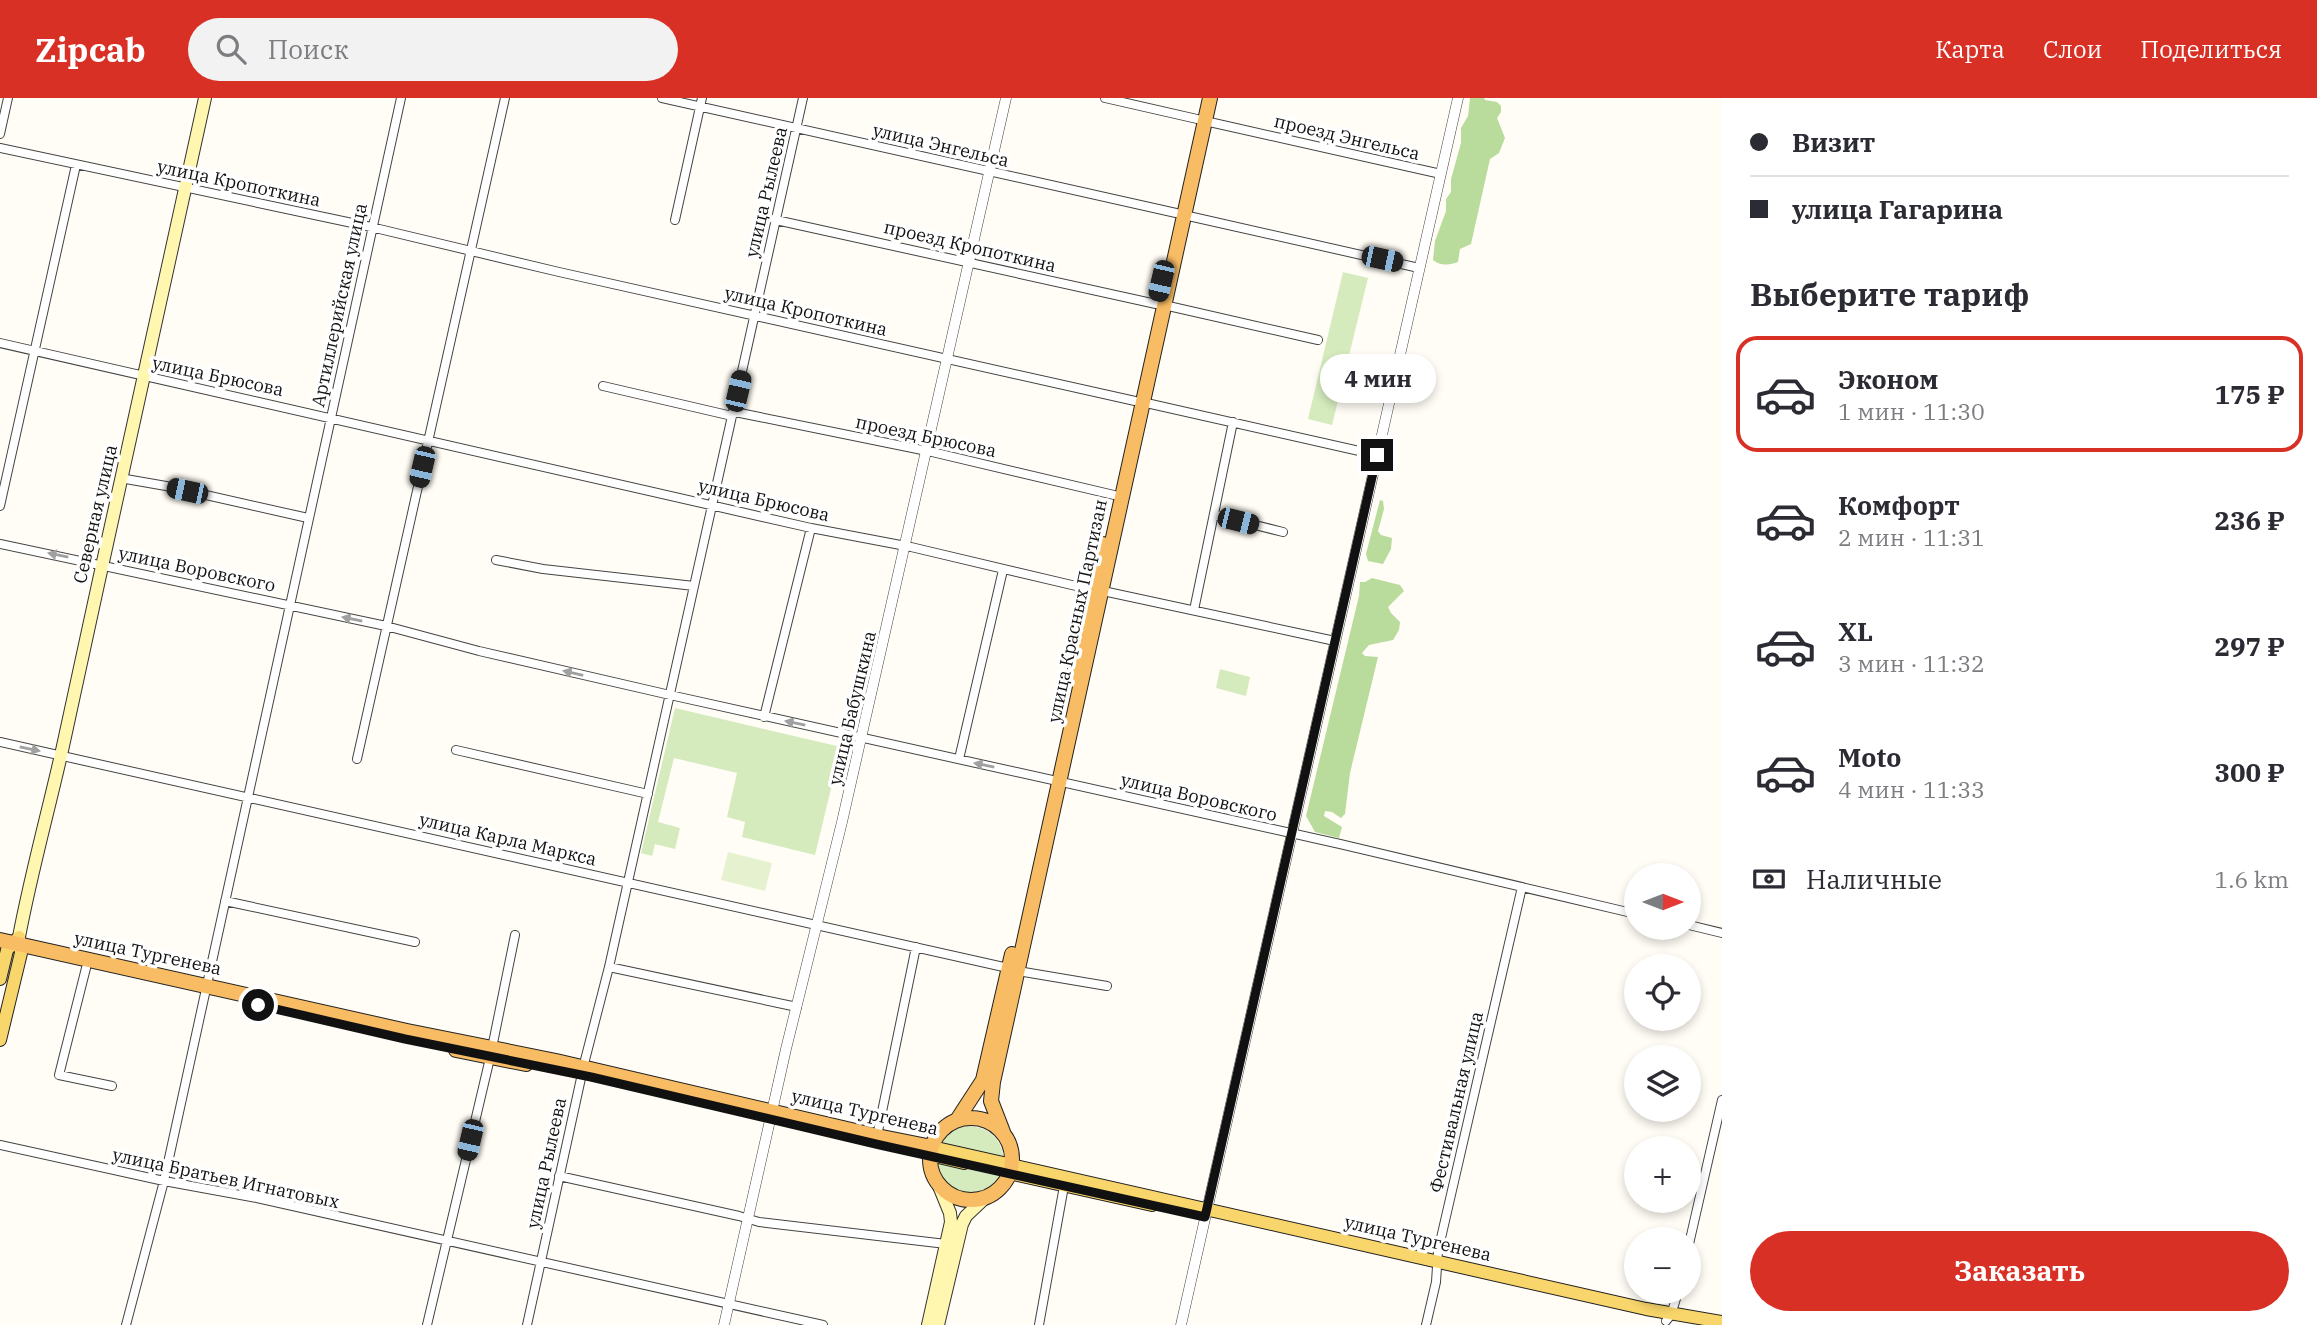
<!DOCTYPE html>
<html lang="ru">
<meta charset="utf-8">
<style>
:root{--surface:#fff;--page:#f2f2f3;--text:#2b2b33;--muted:#7c7c81;--line:#e1e1e2;--accent:#d93025}
body{margin:0;font-family:"IBM Plex Serif",serif;background:var(--page);color:var(--text);height:100vh;display:flex;flex-direction:column;font-size:26px;white-space:nowrap}
*{box-sizing:border-box;margin:0}
p{font-size:23px;color:var(--muted)}
.icon{flex:none;width:38px;height:38px;fill:none;stroke:currentColor;stroke-width:2;stroke-linecap:round;stroke-linejoin:round}
.map{position:relative;flex:1;overflow:hidden}
.drawer{display:flex;flex-direction:column;background:var(--surface);width:595px}
.drawer>*{flex:none}
.hud{display:grid;align-content:center;height:154px;padding:0 28px;background:var(--surface)}
.needle{width:46px;rotate:90deg}
.fabs{position:absolute;left:1624px;top:765px;display:grid;gap:14px}
.fabs a{display:grid;place-items:center;width:77px;height:77px;border-radius:50%;background:var(--surface);box-shadow:0 4px 10px #0003;font-size:35px}
.end{position:absolute;width:32px;height:32px;margin:-16px;border:9px solid #111;background:#fff;box-shadow:0 0 0 4px #fff}
.from{border-radius:50%}
.bubble{position:absolute;height:49px;border-radius:24px;background:var(--surface);box-shadow:0 4px 10px #0003;font-size:23px;font-weight:700;line-height:49px;text-align:center}
.car{position:absolute;width:21px;height:42px;margin:-21px -10px;border-radius:9px;box-shadow:0 0 5px 2px #0007;background:linear-gradient(#222 24%,#8ab4d8 0 40%,#222 0 76%,#8ab4d8 0 86%,#222 0)}
.hud b{display:flex;align-items:center;gap:24px;height:66px;font-size:26px}
.hud b+b{border-top:2px solid var(--line)}
.hud i{width:18px;height:18px;background:var(--text)}
ul{padding:0;list-style:none}
li{display:flex;align-items:center;gap:21px;height:116px;margin:0 14px 10px;padding:0 14px;border:4px solid transparent;border-radius:21px}
li div{flex:1}
li b{display:block;font-size:26px}
li em{font-style:normal;font-weight:700}
li.on{border-color:var(--accent)}
li>.icon{width:63px;height:63px;stroke-width:1.5}
h2{padding:0 28px;font-size:32px;line-height:84px}
.pay{display:flex;align-items:center;gap:18px;height:77px;padding:0 28px;font-size:26px}
.pay p{margin-inline-start:auto}
.button{display:flex;gap:14px;margin-top:auto;padding:14px 28px}
.button a{flex:1;height:80px;border-radius:42px;background:var(--accent);color:#fff;font-size:28px;font-weight:700;line-height:80px;text-align:center}
header{display:flex;align-items:center;gap:42px;box-sizing:border-box;height:98px;padding:0 35px;background:var(--accent);color:#fff}
header strong{font-size:33px}
nav{display:flex;gap:38px;margin-inline-start:auto;font-size:24px}
.search{width:490px;height:63px;background:var(--page);display:flex;align-items:center;gap:18px;box-sizing:border-box;padding:0 24px;border-radius:38px;color:var(--muted);font-size:26px}
main{display:flex;flex:1;min-height:0}
.map>svg:first-child{display:block}
.green{fill:#d5ebbd}
.forest{fill:#b9dc9c}
.pitch{fill:#e6f2cf}
.lines{fill:none;stroke-linecap:round;stroke-linejoin:round}
.minor-casing{stroke:#444;stroke-width:10}
.tertiary-casing{stroke:#444;stroke-width:11}
.secondary-casing{stroke:#333;stroke-width:14}
.primary-casing{stroke:#222;stroke-width:14}
.trunk-casing{stroke:#222;stroke-width:16}
.minor{stroke:#fff;stroke-width:8}
.tertiary{stroke:#fff;stroke-width:10}
.secondary{stroke:#fff6b0;stroke-width:12}
.primary{stroke:#f9d66b;stroke-width:12}
.trunk{stroke:#f7bc64;stroke-width:14}
.oneway{fill:#a0a0a0}
.route{stroke:#111;stroke-width:9}
.labels{text-anchor:middle;dominant-baseline:central;stroke-width:7;stroke-linejoin:round;paint-order:stroke}
.street-label{font-size:18px;fill:#111;stroke:#fff}
</style>
<header>
<strong>Zipcab</strong>
<div class="search"><svg class="icon" aria-label="search" viewBox="0 0 24 24"><circle cx="10" cy="10" r="6"/><path d="M15 15l6 6"/></svg>Поиск</div>
<nav><a>Карта</a><a>Слои</a><a>Поделиться</a></nav>
</header>
<main>
<div class="map">
<svg width="1722" height="1227" viewBox="0 0 1722 1227">
<rect width="100%" height="100%" fill="#fffdf5"/>
<path class="green" d="M1343,174L1368,180L1332,327L1308,321Z
M1220,571L1250,579L1246,598L1216,590Z
M675,610L841,649L815,757L742,739L745,724L727,719L737,675L674,660L658,724L680,730L675,751L655,746L652,758L641,755Z
M966,1028C987,1028 1001,1039 1004,1060L941,1045L951,1033Z
M937,1065L1000,1078C978,1106 945,1098 937,1065Z"/>
<path class="forest" d="M1470,0H1484L1485,2L1497,4L1501,8V14L1497,20L1505,40L1499,55L1490,61L1471,146L1460,151L1458,164C1450,167 1440,168 1433,162L1435,143L1446,113V101L1451,94V81L1461,45V30L1468,18Z
M1380,402L1383,403L1384,411L1378,433L1381,437L1392,440L1391,451L1383,466L1368,463L1366,456Z
M1372,480L1400,487L1404,493L1388,509L1391,515L1400,524L1399,532L1393,542L1369,547L1362,555L1365,558L1378,559L1350,675L1345,716L1341,720L1332,714L1325,713L1324,718L1342,729L1339,740L1315,734L1306,718L1359,498L1360,484H1365Z"/>
<path class="pitch" d="M728,754L772,765L765,793L721,782Z"/>
<g class="lines">
<g class="minor-casing">
<path id="minor" d="M662,0L1176,115
M1105,0L1197,21
M1205,23L1441,76
M0,36L8,0
M0,50L371,129L559,174L1135,303
M1184,117L1419,170
M675,122L702,0
M776,122L1156,206
M1164,207L1318,242
M0,245L811,430L911,449L1093,492
M603,288L732,318L735,314L932,354L1114,397
M1142,304L1377,357
M120,380L166,388L308,420
M0,408L76,67
M1215,417L1283,434
M0,446L386,528L479,553L670,597L1340,746L1636,816
M496,462L543,471L694,488
M1103,493L1335,543
M1194,512L1233,324
M764,619L811,430
M0,644L1008,870
M456,652L648,696
M357,661L505,0
M959,661L1003,472
M225,803L415,844
M1689,827L1722,835
M609,869L797,909
M86,870L59,977L112,988
M1018,873L1107,888
M492,950L515,837
M877,1038L916,849
M0,1047L164,1083L257,1100L823,1227
M559,1078L739,1118L759,1124L946,1146
M1689,1146L1722,1002
M1666,1223L1671,1217L1678,1194
M126,1227L164,1083L401,0
M427,1227L490,960
M527,1227L585,962L609,869L803,0
M1039,1227L1064,1088
M1426,1227L1436,1184L1438,1153L1522,789"/>
</g>
<g class="tertiary-casing">
<path id="tertiary" d="M724,1227L786,951L842,724L1006,0
M1181,1227L1458,0"/>
</g>
<g class="secondary-casing">
<path id="secondary" d="M19,839C31,775 49,711 63,648C110,432 156,216 205,0
M928,1227L951,1124L950,1115L939,1088
M938,1227L962,1126L966,1118L984,1101"/>
</g>
<g class="primary-casing">
<path id="primary" d="M0,881L7,852L19,839
M0,942L21,855L19,839
M932,1049L1646,1211L1722,1224
M930,1057L964,1065
M1009,1075L1152,1107"/>
</g>
<g class="trunk-casing">
<path id="trunk" d="M1074,577L1103,446
M0,842L407,933L556,963L877,1038L932,1049
M456,952L526,966
M930 1061a41 41 0 1 1 82 0a41 41 0 1 1-82 0Z
M957,1022L983,982L1012,856
M1003,1034L991,1003L993,984L1210,0"/>
</g>
<use href="#minor" class="minor"/>
<use href="#tertiary" class="tertiary"/>
<use href="#secondary" class="secondary"/>
<use href="#primary" class="primary"/>
<use href="#trunk" class="trunk"/>
</g>
<defs><path id="oneway-solid" d="M-6-.8H1V-3.2L6.5 0L1 3.2V.8H-6Z" transform="scale(1.75)"/></defs>
<g class="oneway">
<use href="#oneway-solid" transform="translate(58 457) rotate(-169)"/>
<use href="#oneway-solid" transform="translate(352 521) rotate(-168)"/>
<use href="#oneway-solid" transform="translate(573 575) rotate(-167)"/>
<use href="#oneway-solid" transform="translate(795 625) rotate(-168)"/>
<use href="#oneway-solid" transform="translate(30 651) rotate(12)"/>
<use href="#oneway-solid" transform="translate(984 667) rotate(-168)"/>
</g>
<g class="lines">
<path class="route" d="M258,907L405,941L591,979L880,1047L1205,1119L1377,357"/>
</g>
<g class="labels">
<g class="street-label">
<text transform="translate(1347 39) rotate(13)">проезд Энгельса</text>
<text transform="translate(941 47) rotate(13)">улица Энгельса</text>
<text transform="translate(239 85) rotate(12)">улица Кропоткина</text>
<text transform="translate(766 94) rotate(-77)">улица Рылеева</text>
<text transform="translate(970 148) rotate(13)">проезд Кропоткина</text>
<text transform="translate(339 207) rotate(-78)">Артиллерийская улица</text>
<text transform="translate(806 213) rotate(13)">улица Кропоткина</text>
<text transform="translate(218 278) rotate(12)">улица Брюсова</text>
<text transform="translate(926 338) rotate(12)">проезд Брюсова</text>
<text transform="translate(764 402) rotate(13)">улица Брюсова</text>
<text transform="translate(95 416) rotate(-77)">Северная улица</text>
<text transform="translate(197 471) rotate(12)">улица Воровского</text>
<text transform="translate(1077 513) rotate(-78)">улица Красных Партизан</text>
<text transform="translate(852 610) rotate(-77)">улица Бабушкина</text>
<text transform="translate(1199 699) rotate(13)">улица Воровского</text>
<text transform="translate(508 741) rotate(13)">улица Карла Маркса</text>
<text transform="translate(148 855) rotate(12)">улица Тургенева</text>
<text transform="translate(1456 1004) rotate(-77)">Фестивальная улица</text>
<text transform="translate(865 1014) rotate(13)">улица Тургенева</text>
<text transform="translate(546 1065) rotate(-78)">улица Рылеева</text>
<text transform="translate(226 1080) rotate(12)">улица Братьев Игнатовых</text>
<text transform="translate(1418 1140) rotate(13)">улица Тургенева</text>
</g>
</g>
</svg>
<div class="fabs">
<a><svg class="needle" viewBox="-14 -14 28 28"><path d="M0-13l5 13h-10z" fill="#e53935"/><path d="M0 13l5-13h-10z" fill="#7c7c81"/></svg></a>
<a><svg class="icon" aria-label="locate" viewBox="0 0 24 24"><circle cx="12" cy="12" r="6"/><path d="M12 2v4M12 18v4M2 12h4M18 12h4"/></svg></a>
<a><svg class="icon" aria-label="layers" viewBox="0 0 24 24"><path d="M12 4l9 5-9 5-9-5zM3 14l9 5 9-5"/></svg></a>
<a>+</a>
<a>−</a>
</div>
<i class="end from" style="left:258px;top:907px"></i>
<i class="end" style="left:1377px;top:357px"></i>
<div class="bubble" style="left:1320px;top:256px;width:116px">4 мин</div>
<i class="car" style="left:1382px;top:161px;rotate:102deg"></i>
<i class="car" style="left:1161px;top:183px;rotate:193deg"></i>
<i class="car" style="left:738px;top:293px;rotate:13deg"></i>
<i class="car" style="left:422px;top:369px;rotate:193deg"></i>
<i class="car" style="left:187px;top:393px;rotate:282deg"></i>
<i class="car" style="left:1238px;top:423px;rotate:104deg"></i>
<i class="car" style="left:470px;top:1042px;rotate:193deg"></i>
</div>
<section class="drawer">
<div class="hud">
<b><i class="from"></i>Визит</b>
<b><i></i>улица Гагарина</b>
</div>
<h2>Выберите тариф</h2>
<ul>
<li class="on"><svg class="icon" aria-label="car" viewBox="0 0 24 24"><path d="M5 17H2v-5l4-1 3-4h7l3 4 3 1v5h-3M9 17h6M6 11h13"/><circle cx="7" cy="17" r="2"/><circle cx="17" cy="17" r="2"/></svg><div><b>Эконом</b><p>1 мин · 11:30</p></div><em>175 ₽</em></li>
<li><svg class="icon" aria-label="car" viewBox="0 0 24 24"><path d="M5 17H2v-5l4-1 3-4h7l3 4 3 1v5h-3M9 17h6M6 11h13"/><circle cx="7" cy="17" r="2"/><circle cx="17" cy="17" r="2"/></svg><div><b>Комфорт</b><p>2 мин · 11:31</p></div><em>236 ₽</em></li>
<li><svg class="icon" aria-label="car" viewBox="0 0 24 24"><path d="M5 17H2v-5l4-1 3-4h7l3 4 3 1v5h-3M9 17h6M6 11h13"/><circle cx="7" cy="17" r="2"/><circle cx="17" cy="17" r="2"/></svg><div><b>XL</b><p>3 мин · 11:32</p></div><em>297 ₽</em></li>
<li><svg class="icon" aria-label="car" viewBox="0 0 24 24"><path d="M5 17H2v-5l4-1 3-4h7l3 4 3 1v5h-3M9 17h6M6 11h13"/><circle cx="7" cy="17" r="2"/><circle cx="17" cy="17" r="2"/></svg><div><b>Moto</b><p>4 мин · 11:33</p></div><em>300 ₽</em></li>
</ul>
<div class="pay"><svg class="icon" aria-label="cash" viewBox="0 0 24 24"><path d="M3 7h18v10H3z"/><circle cx="12" cy="12" r="2"/></svg>Наличные<p>1.6 km</p></div>
<div class="button"><a>Заказать</a></div>
</section>
</main>
